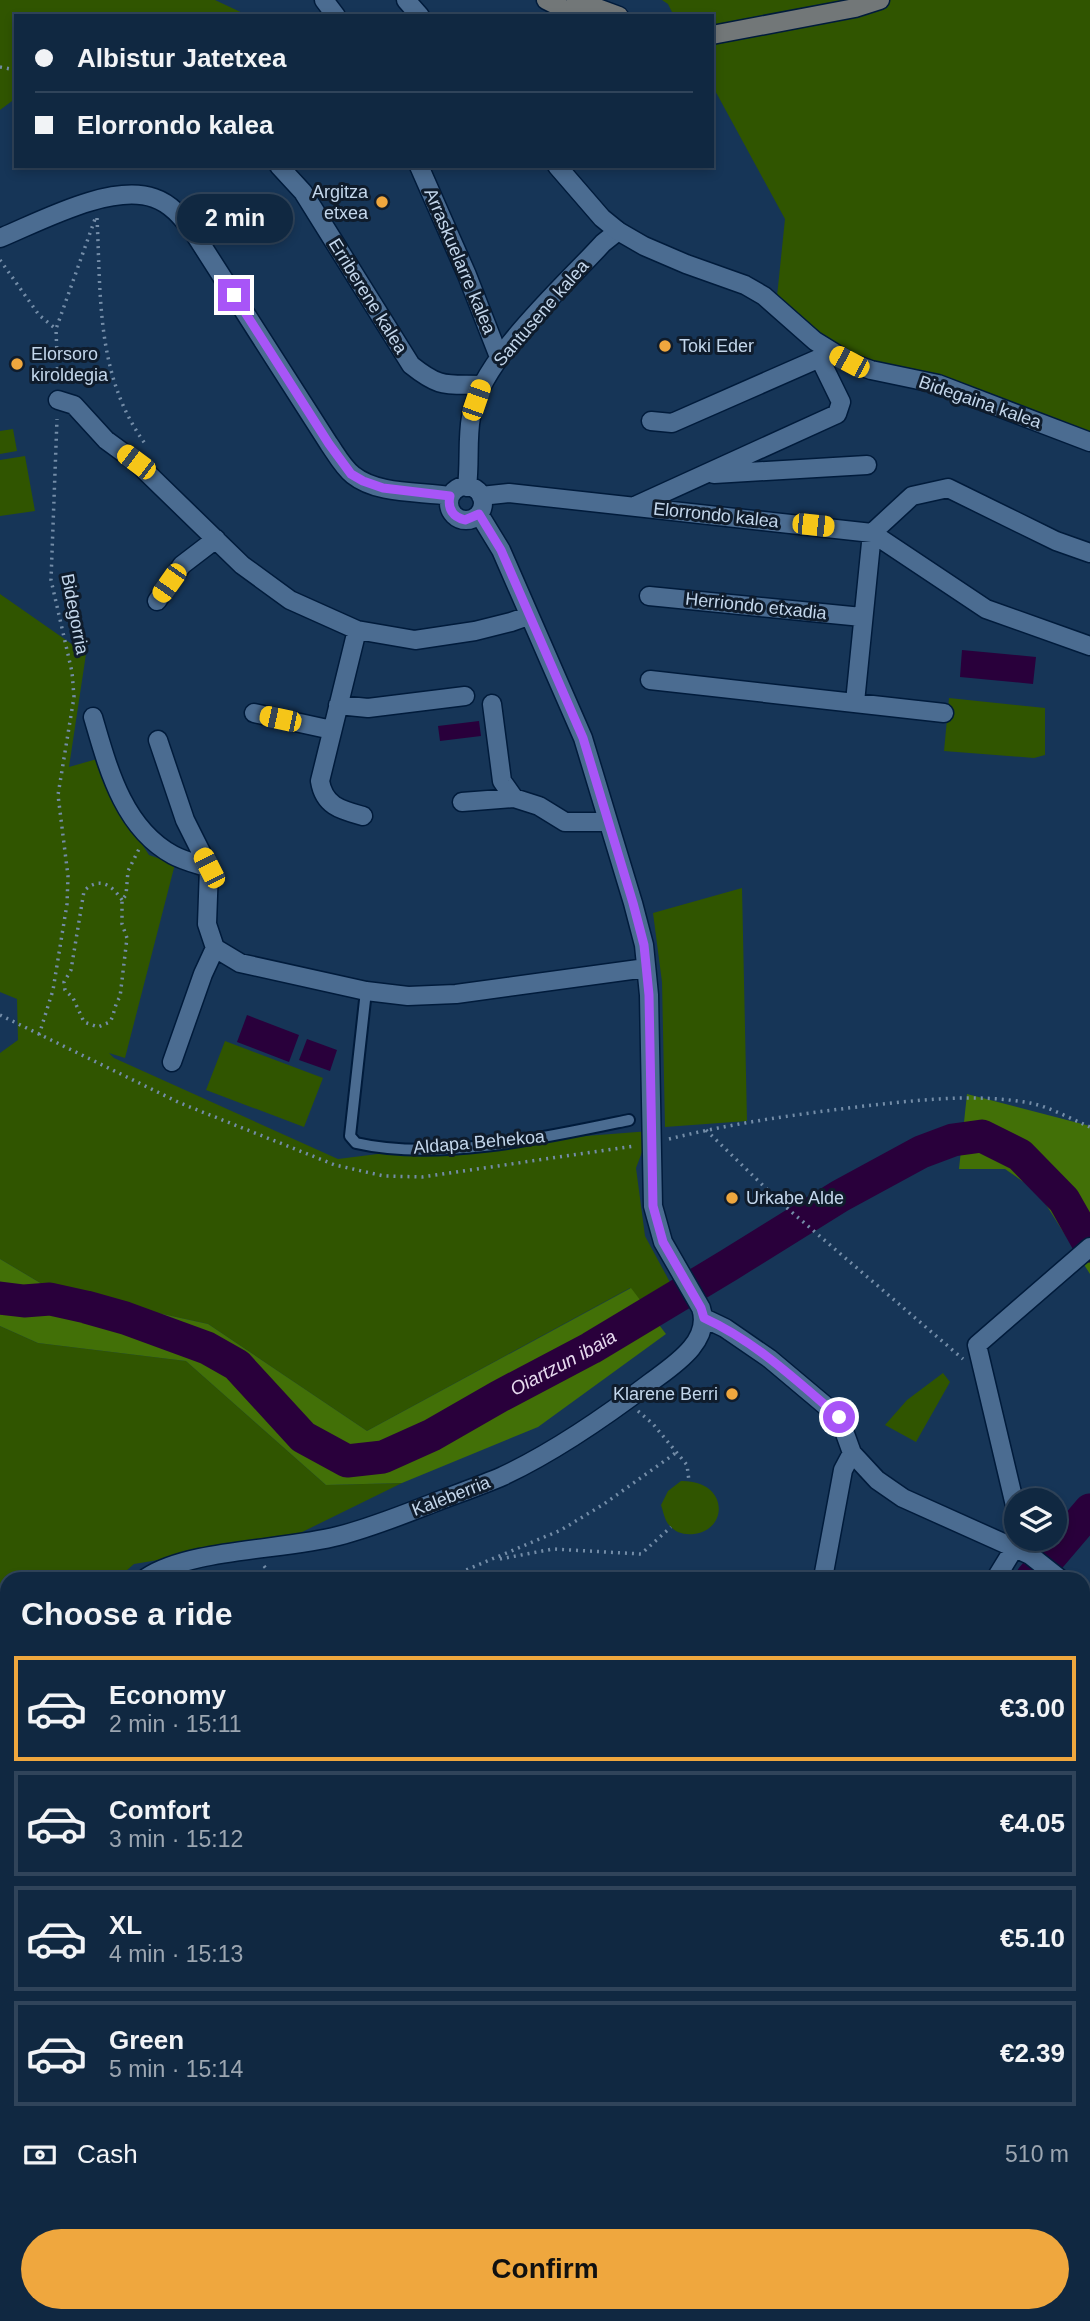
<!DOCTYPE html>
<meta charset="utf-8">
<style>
:root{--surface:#102841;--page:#193048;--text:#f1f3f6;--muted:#9ca6b1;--line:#30445a;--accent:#efa73e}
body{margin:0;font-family:Helvetica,sans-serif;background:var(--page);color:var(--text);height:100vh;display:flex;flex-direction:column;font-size:26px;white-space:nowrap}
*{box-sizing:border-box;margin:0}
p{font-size:23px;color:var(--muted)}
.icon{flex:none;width:38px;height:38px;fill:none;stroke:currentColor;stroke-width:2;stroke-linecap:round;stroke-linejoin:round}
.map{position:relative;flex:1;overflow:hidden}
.side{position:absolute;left:0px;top:1572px;width:1090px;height:751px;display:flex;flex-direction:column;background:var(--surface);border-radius:21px 21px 0 0;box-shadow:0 4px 10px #0003,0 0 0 2px var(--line)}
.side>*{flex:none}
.banner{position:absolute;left:14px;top:14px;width:700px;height:154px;border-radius:0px;box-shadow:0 4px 10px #0003,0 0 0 2px var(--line);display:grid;align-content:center;height:154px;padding:0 21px;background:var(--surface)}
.buttons{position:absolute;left:1004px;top:1488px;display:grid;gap:14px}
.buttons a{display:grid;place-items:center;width:63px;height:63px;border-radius:50%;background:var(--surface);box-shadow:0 4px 10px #0003,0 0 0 2px var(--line);font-size:35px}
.end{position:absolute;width:32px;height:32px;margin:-16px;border:9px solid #a855f7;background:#fff;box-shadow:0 0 0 4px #fff}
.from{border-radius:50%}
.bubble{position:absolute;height:49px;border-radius:24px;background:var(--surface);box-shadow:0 4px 10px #0003,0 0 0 2px var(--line);font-size:23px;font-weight:700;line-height:49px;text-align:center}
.car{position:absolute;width:21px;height:42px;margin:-21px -10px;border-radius:9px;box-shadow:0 0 5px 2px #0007;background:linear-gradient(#f5c518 24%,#345 0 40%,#f5c518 0 76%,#345 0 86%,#f5c518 0)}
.banner b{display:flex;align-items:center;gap:24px;height:66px;font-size:26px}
.banner b+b{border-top:2px solid var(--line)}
.banner i{width:18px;height:18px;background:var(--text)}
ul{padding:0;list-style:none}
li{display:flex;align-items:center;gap:21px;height:105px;margin:0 14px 10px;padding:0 7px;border:4px solid var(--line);border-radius:0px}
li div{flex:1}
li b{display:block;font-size:26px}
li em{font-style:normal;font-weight:700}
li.active{border-color:var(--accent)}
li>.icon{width:63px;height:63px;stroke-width:1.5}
h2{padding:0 21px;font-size:32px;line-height:84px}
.pay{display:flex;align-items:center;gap:18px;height:77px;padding:0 21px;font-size:26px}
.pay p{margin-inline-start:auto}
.button{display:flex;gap:14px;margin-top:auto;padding:14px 21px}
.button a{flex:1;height:80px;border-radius:42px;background:var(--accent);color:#111;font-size:28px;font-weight:700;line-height:80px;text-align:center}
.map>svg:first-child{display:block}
.green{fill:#305500}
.forest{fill:#427007}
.water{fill:#29003b}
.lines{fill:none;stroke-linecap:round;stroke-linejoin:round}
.river{stroke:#29003b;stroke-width:33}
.service-casing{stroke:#001b3b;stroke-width:14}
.minor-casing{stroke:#001b3b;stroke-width:21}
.tertiary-casing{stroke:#001b3b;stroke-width:21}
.secondary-casing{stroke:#001b3b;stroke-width:21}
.path{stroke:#748da8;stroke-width:3.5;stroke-dasharray:2 5;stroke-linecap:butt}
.service{stroke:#4b6c91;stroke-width:10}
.minor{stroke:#4b6c91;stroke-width:18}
.tertiary{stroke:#4b6c91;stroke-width:18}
.secondary{stroke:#727778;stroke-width:18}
.route{stroke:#a855f7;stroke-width:9}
.poi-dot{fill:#efa73e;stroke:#0f1c2c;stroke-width:2.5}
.labels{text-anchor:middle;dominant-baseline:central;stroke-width:6;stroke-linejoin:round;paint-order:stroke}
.poi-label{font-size:18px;fill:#c3d6eb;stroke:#0f1c2c;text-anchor:start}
.street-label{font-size:18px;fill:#c3d6eb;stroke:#0f1c2c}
.water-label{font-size:19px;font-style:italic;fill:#e7daef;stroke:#0f1c2c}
</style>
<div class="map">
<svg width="1090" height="2321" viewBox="0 0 1090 2321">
<rect width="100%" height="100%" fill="#163557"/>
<path class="green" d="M0,0H215L249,16H16V98L0,110Z
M662,0H1090V442L871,370L776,306L785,219L712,85V16H674L668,4Z
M13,429L17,451L0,454V431Z
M25,456L35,511L0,516V460Z
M0,594L86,654L69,767L97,759L123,814L149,855L175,864L125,1058L109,1053L114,1058L338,1159L417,1149L650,1131L636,1168L645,1236L672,1286L643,1304L630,1288L367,1431L208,1324L52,1290L0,1259V1053L18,1040L17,999L0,992Z
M949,698L1045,708V755L1034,758L944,751Z
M742,888L747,1121L665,1127L662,982L653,913Z
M225,1041L323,1078L304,1127L206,1090Z
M0,1326L38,1343L186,1361L326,1485L402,1483L290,1538L134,1564L118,1578H7V1695H0Z
M943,1373L950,1382L916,1442L885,1425L907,1400Z
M681,1481C729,1480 729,1530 694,1534C684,1535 676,1533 669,1525C665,1521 663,1511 661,1505L668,1491Z
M0,1754L7,1772V2314L0,2317Z
M1090,2000V2115L1083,2108V2006Z
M138,2315H835V2321H149Z"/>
<path class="forest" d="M967,1094L1090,1126V1274L1038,1192L1005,1169H959Z
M0,1259L52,1290L208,1324L367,1431L631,1288L666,1334L538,1427L402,1483L326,1485L186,1361L38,1343L0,1326Z
M1083,2108L1090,2115V2168L1083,2156Z
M1090,2206V2321H1088L1083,2229Z
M7,2314L138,2315L149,2321H0V2317Z"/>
<path class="water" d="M962,650L1036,657L1033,684L960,677Z
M479,721L481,736L440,741L438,726Z
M247,1015L299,1035L289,1062L237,1042Z
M307,1039L337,1050L330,1071L299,1060Z"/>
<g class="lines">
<g class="river">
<path id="s1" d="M0,1298L24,1301L50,1299L86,1307L125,1318L207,1348L237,1365L303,1437L347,1461L383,1457L432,1435L500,1396L591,1348L729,1265L840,1196L921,1152L953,1140L982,1136L1020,1155L1064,1200L1090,1246"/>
<path d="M1032,1578L1090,1510"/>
<path d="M1083,2142L1090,2154"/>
</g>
<g class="service-casing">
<path id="service" d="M366,991L350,1136L356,1143C438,1162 548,1137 629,1120
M5,1687L4,1748L7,1753
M0,1952L7,1948"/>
</g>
<g class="minor-casing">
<path id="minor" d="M324,0L336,16
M279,166L303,192L411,365C441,389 446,384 482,385
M419,166L467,275L499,357
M0,238C41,221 111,183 154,198C172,204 183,219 194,233L329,444C336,454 343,467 353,475C378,495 420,491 450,496
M58,400L74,405L106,440L136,462L242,565L290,600L357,630L415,640L475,631L511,622L528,616
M651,421L672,423L829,354
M714,474L867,465
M449 503a17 17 0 1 1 34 0a17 17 0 1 1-34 0Z
M467,487C470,463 467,439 471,417C480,360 564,286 603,243L618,231
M481,496L509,493L872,533L986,609L1090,646
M637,505L837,414L841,402L820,359
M649,596L862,617
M157,601L182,565L216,539
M357,630L320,781C324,806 341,810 363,816
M650,680L944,713
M855,702L872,533L912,496L948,488L1056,541L1090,553
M492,704L502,781L514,798
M338,705L368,708L465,696
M254,713L332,730
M93,717C108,768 123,828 173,855C184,861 197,864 209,868
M158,740L185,820L209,868L207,924L215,948L203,974L172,1062
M462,802L514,798L539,806L565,822H608
M215,948L240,963L366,991L408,996L456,994L646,968
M704,1318L725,1328L770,1359L839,1417L852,1453L877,1480L903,1498L1030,1555L1059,1578
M1017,1514L977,1345L1090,1247
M146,1578C188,1549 285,1550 338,1536C370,1528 402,1515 433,1503C456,1494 480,1486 503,1476C556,1451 605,1417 651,1382C674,1365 712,1341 701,1308L663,1242L653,1206L649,995L644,945L633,903L583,738L501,550L479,514
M823,1578L843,1470L852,1453
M996,1578L1015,1547L1017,1527
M1083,1601L1090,1608
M1083,1893L1090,1887"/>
</g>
<g class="tertiary-casing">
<path id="tertiary" d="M406,0L420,16
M557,166L602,218L618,231L644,246L686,264L745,285L764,296L815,341L849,362L871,370L938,384L1090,442
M0,1687H7
M814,2315L815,2321"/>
</g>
<g class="secondary-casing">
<path id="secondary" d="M546,0L578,16
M576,0L619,16
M712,35L855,8L880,0"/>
</g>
<path class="path" d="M0,67L16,70
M97,218C101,298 96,377 146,445
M0,260L39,315L56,329
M58,383L56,329L95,219
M122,900C112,885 99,876 84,891L71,970L64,982L65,990L73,998L84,1022L98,1027L110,1022C115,1013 114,1005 120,997L127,938L122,924V900L126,895L128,871L139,849
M0,1015L180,1103L335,1165L384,1176L422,1177L634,1146
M39,1035L53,990L67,904L68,876L58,795L74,697L72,672L51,580L57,419
M706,1130L780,1202L963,1359
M669,1139C733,1123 798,1114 865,1106C919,1100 976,1093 1030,1103C1050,1107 1071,1119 1090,1127
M638,1411L653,1424L687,1465L689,1481
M500,1559L553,1549L641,1554L671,1527
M264,1566L274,1578
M447,1578L561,1530L604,1504L677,1452
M1083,2098L1090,2103"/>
<use href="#service" class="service"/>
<use href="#minor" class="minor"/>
<use href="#tertiary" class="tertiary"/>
<use href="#secondary" class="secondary"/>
</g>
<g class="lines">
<path class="route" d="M234,295L329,444L351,474L363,481L383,488L450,496C447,509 453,517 465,520L479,514L501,550L583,738L633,903L644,945L649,995L653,1206L663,1242L701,1308L704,1318C755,1341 797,1381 839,1417"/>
</g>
<g class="poi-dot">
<circle cx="382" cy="202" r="7"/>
<circle cx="665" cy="346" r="7"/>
<circle cx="17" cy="364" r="7"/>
<circle cx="732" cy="1198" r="7"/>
<circle cx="732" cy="1394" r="7"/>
</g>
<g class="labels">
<g class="poi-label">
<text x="368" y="192" text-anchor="end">Argitza<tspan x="368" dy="21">etxea</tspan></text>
<text x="679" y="346">Toki Eder</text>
<text x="31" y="354">Elorsoro<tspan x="31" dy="21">kiroldegia</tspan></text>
<text x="746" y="1198">Urkabe Alde</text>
<text x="718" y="1394" text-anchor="end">Klarene Berri</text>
</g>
<g class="street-label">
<text transform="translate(460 261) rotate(67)">Arraskuelarre kalea</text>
<text transform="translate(368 296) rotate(58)">Erriberene kalea</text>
<text transform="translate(541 313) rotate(-49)">Santusene kalea</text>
<text transform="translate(980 402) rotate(19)">Bidegaina kalea</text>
<text transform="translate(716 515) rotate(6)">Elorrondo kalea</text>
<text transform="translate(756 606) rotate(6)">Herriondo etxadia</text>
<text transform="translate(75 614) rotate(79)">Bidegorria</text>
<text transform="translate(479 1142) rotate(-5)">Aldapa Behekoa</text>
<text transform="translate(451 1496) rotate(-21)">Kaleberria</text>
</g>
<g class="water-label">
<text stroke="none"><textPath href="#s1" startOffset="637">Oiartzun ibaia</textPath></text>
</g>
</g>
</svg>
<div class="buttons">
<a><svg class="icon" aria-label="layers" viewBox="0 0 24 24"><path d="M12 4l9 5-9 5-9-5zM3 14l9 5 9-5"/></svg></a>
</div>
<i class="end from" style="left:839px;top:1417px"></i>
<i class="end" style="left:234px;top:295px"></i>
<div class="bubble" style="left:177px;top:194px;width:116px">2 min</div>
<i class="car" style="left:849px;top:362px;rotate:298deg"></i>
<i class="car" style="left:476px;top:400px;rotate:19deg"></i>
<i class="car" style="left:136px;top:462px;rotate:307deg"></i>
<i class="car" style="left:813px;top:525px;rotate:96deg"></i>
<i class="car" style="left:169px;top:583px;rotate:215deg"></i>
<i class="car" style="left:280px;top:719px;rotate:282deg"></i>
<i class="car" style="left:209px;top:868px;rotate:333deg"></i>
<div class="banner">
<b><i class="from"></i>Albistur Jatetxea</b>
<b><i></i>Elorrondo kalea</b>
</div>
<section class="side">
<h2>Choose a ride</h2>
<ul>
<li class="active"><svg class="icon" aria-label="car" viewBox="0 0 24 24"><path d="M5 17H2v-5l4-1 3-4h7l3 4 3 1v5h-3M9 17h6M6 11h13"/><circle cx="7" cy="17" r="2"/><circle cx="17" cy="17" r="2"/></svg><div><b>Economy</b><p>2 min · 15:11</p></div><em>€3.00</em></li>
<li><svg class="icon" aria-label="car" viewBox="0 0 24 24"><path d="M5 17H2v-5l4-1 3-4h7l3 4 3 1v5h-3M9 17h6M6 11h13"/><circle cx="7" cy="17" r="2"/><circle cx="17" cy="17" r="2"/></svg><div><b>Comfort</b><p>3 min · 15:12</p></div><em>€4.05</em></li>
<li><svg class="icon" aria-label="car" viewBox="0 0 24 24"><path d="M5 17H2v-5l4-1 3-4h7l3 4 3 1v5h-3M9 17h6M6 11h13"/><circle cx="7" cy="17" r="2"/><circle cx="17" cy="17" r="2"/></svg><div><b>XL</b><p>4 min · 15:13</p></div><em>€5.10</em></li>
<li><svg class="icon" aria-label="car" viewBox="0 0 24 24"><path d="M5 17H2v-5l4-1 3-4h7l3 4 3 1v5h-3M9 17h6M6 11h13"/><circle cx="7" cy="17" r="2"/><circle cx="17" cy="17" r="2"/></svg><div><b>Green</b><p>5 min · 15:14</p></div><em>€2.39</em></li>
</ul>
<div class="pay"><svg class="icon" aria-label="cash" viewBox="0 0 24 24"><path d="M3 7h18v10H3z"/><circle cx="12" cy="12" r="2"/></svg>Cash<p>510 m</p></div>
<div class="button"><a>Confirm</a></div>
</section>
</div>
